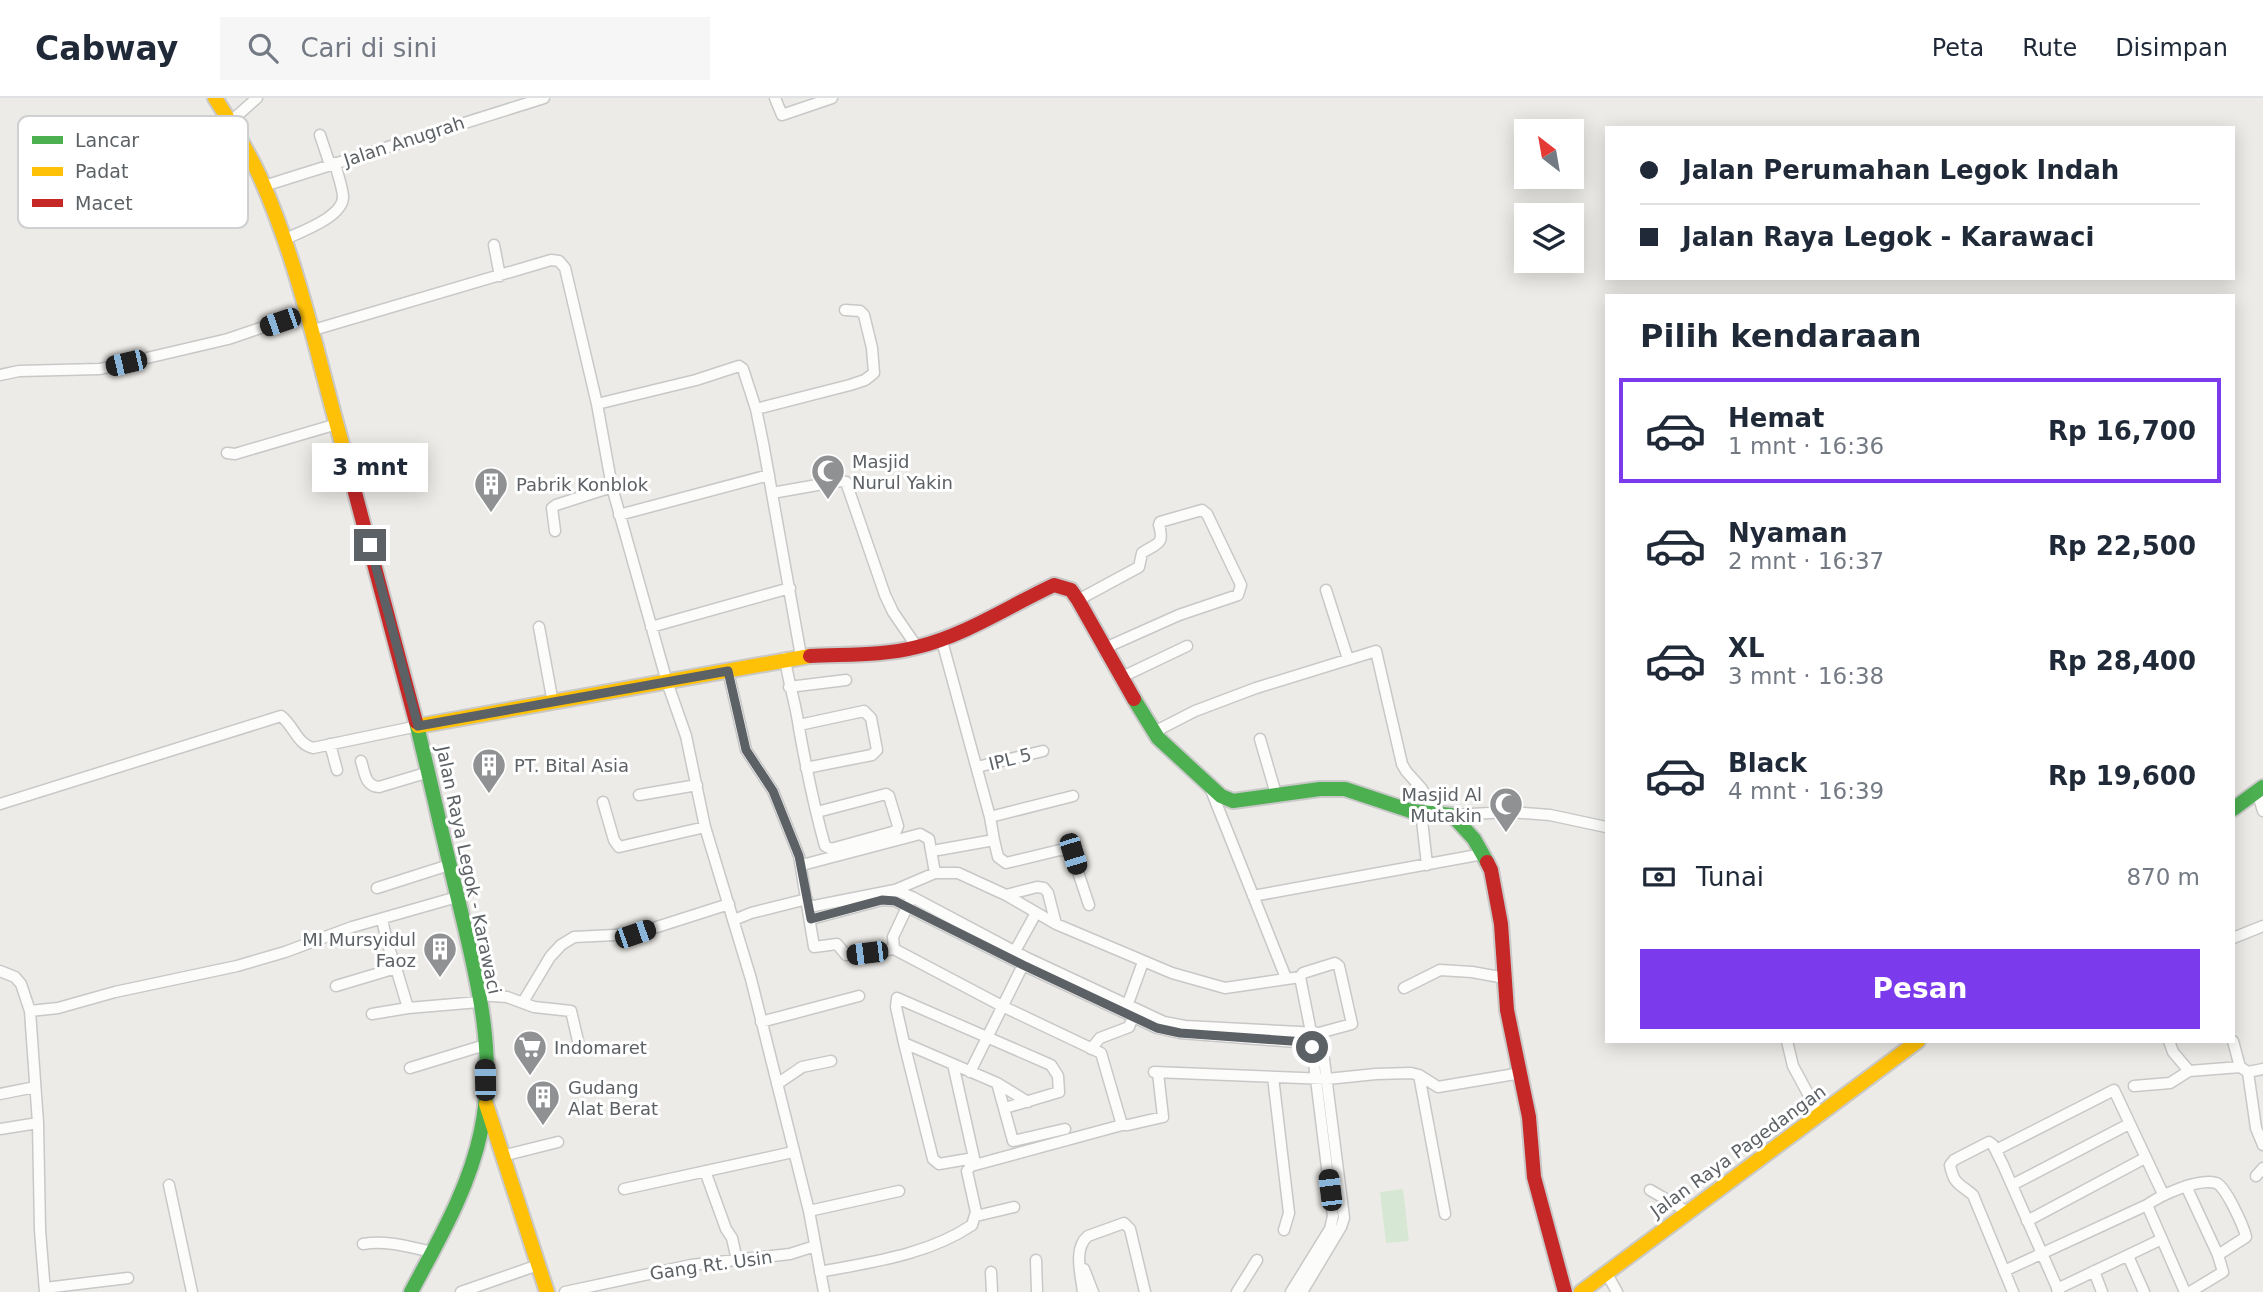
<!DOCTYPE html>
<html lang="id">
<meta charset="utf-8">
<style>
:root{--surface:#fff;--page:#f6f6f7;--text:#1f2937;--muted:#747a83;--line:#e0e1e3;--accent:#7c3aed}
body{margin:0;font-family:"DejaVu Sans",sans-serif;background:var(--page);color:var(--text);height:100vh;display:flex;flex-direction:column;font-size:26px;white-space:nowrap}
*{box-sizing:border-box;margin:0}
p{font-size:23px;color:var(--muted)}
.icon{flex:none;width:38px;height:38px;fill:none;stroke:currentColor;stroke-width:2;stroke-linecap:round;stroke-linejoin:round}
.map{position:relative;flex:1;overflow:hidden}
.details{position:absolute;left:1605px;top:196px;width:630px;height:749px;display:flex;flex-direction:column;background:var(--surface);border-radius:0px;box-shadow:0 4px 18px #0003}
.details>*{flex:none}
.guide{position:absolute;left:1605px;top:28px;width:630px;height:154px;border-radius:0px;box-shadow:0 4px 18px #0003;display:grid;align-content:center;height:154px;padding:0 35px;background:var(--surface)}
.needle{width:46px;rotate:329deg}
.controls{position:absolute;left:1514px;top:21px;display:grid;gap:14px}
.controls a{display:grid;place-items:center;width:70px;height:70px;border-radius:0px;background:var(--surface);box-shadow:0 4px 18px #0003;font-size:35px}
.end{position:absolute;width:32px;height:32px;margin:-16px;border:9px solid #5c6165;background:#fff;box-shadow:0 0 0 4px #fff}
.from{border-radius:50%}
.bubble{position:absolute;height:49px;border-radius:0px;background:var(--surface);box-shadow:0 4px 18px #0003;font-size:23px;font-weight:600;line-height:49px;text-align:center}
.car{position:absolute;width:21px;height:42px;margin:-21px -10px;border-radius:9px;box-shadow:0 0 5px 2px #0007;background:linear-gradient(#222 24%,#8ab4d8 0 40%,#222 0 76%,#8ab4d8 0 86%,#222 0)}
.guide b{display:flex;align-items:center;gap:24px;height:66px;font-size:26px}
.guide b+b{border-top:2px solid var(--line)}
.guide i{width:18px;height:18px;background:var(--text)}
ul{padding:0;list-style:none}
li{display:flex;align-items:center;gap:21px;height:105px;margin:0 14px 10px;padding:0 21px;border:4px solid transparent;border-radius:0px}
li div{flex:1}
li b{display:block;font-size:26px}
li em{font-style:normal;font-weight:600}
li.selected{border-color:var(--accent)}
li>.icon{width:63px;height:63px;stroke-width:1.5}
h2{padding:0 35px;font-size:32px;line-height:84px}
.pay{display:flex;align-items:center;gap:18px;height:77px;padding:0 35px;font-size:26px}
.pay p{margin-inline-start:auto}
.button{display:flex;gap:14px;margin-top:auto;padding:14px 35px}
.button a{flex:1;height:80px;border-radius:0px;background:var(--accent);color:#fff;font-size:28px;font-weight:600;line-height:80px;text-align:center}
header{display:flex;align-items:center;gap:42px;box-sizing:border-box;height:98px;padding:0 35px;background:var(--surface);border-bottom:2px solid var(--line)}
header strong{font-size:33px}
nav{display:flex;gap:38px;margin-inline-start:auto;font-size:24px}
.search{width:490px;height:63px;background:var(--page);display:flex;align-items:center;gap:18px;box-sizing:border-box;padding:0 24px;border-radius:0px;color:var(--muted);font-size:26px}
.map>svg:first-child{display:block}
.green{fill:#d6e8d3}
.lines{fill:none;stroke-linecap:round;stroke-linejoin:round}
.street-casing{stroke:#c8c8c8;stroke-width:13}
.fast-casing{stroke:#c9c9c9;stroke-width:18}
.slow-casing{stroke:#c9c9c9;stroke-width:18}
.jam-casing{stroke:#c9c9c9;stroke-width:18}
.street{stroke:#fcfcfb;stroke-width:10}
.fast{stroke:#4caf50;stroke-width:14}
.slow{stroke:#ffc107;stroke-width:14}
.jam{stroke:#c62828;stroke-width:14}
.route{stroke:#5c6165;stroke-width:9}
.labels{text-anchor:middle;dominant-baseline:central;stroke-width:6;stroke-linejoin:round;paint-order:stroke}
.street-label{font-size:18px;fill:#5c6165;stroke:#fff}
.poi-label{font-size:18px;fill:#5c6165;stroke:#fff;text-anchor:start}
.key{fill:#fff;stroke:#ced0d1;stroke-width:2}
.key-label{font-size:19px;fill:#5c6165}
</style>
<header>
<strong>Cabway</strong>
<div class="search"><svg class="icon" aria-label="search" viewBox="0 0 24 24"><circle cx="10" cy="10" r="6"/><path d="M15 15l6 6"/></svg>Cari di sini</div>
<nav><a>Peta</a><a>Rute</a><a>Disimpan</a></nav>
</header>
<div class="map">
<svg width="2263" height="1194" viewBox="0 0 2263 1194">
<rect width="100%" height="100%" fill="#edebe7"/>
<path class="green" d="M1403,1091L1409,1143L1386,1145L1380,1094Z"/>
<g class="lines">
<g class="street-casing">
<path id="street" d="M775,0L782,17L832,0
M230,24L257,0
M320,37L330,67
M264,88L544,0
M283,142C300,134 344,119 343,98C342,87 337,75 335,65
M494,147L500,178
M310,233L551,162L559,163L565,170L597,306L612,389L667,584L686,638L705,729L751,881L809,1113L824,1194
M0,277L19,273L100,271L228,241L305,215
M597,306L696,282L739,268L743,271L756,311L763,345L801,558
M756,311L850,287L865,282L874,275L872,250L864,217L860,213L845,212
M227,355L235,356L337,326
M772,395L840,383L846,384L885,497L893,514L917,549
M619,417L769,377
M555,433L552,410L556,407L612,389
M1326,492L1348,561
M1078,502L1139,469L1142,455C1156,445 1165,448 1159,427L1160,424L1202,412L1207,416L1241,487L1238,497L1179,517L1105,550
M539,529L553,605
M651,529L790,490
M942,543L990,719
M785,560C788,584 796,606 799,630C806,669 814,709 825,748L831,751L896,733L898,728L889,698L886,696L817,714
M728,573L746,652L773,693L799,758L814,849L837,846L846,857L894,851L1002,908L1101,955L1122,1027
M1122,579L1187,548
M789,589L846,582
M799,627L864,613L871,620L877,652L872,657L806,670
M1154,634L1195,613L1256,590L1376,553L1402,666L1406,673L1422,691L1434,714
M1260,641L1276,696
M330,646L337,672
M361,663C365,675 365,688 379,689L429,674
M977,669L1043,653
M1211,692L1286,880
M2257,693L2263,713
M639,697L697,687
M603,704L614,742L619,749L705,729
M0,706L281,618C294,628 297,646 313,650L418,628
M1421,713L1427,767
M1452,717L1509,714L1550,717L1606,729
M994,742L998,759L1006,765L1060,752L1071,753L1089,807
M938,752L994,742L990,719L1073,698
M802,767L920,736L929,741L935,775
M377,790L449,767
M893,795L895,792L935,775H958L1006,797L1056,826L1172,875L1225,890L1300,879L1303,875L1335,865L1339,868L1352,926L1319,935
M1006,797L1037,789L1044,790L1048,795L1056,826
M1253,798L1483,756
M809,809L895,792L912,799L1027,860L1164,924L1185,928L1319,935L1321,938L1344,1120L1341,1129L1302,1194
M382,821L387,844L396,870
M811,821L882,802L895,803L1023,867L1157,930L1180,935L1308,945L1312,949L1333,1118L1330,1131L1291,1194
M734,822L751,815L807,801
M2233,840L2263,828
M894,851L893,839L910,803
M1015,853L1036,815
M0,873L15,879L21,886L30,913L38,1025L40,1132L45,1194
M1300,879L1311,934
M336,888L396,870L408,910
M1404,890L1440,872L1472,874L1505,880
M478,897L507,899L534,909L571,913L579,947
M523,904L550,859L561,847L574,839L635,836L729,806
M1126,911L1143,864
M30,913L58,910L115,894L237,868L285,854L352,829L457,799
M372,916L408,910L479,904
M761,924L859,898
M1787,943L1793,968L1819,1016
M2169,943L2173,954L2189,973L2240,969
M2233,943L2240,969L2248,974L2256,1030L2263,1047
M904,945L997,985L1028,1004
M1091,951L1100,940L1129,929L1133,918
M953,966L974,1060L939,1066L933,1061L904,945L896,909L897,900L1051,967L1058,978L1059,994L1005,1010
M410,970L485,947
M970,974L1025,863
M1154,974L1327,981L1376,976L1411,975L1419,977L1438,989L1521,975
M2248,974L2263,971
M1419,977L1445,1116
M1273,979L1289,1115L1284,1132
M997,985L1013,1043L1065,1031
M777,986L802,969L831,963
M2134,988L2170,985L2189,973
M0,996L35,989
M0,1031L38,1025
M1996,1052L2114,992L2163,1096
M502,1058L558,1044
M705,1073L726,1131L732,1140L737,1162
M2256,1078L2263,1070
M169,1087L192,1194
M2012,1087L2129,1026
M2186,1088L2218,1157L2223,1174L2190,1194
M624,1091L793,1054
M1650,1092L1688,1114
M2147,1107L2185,1194
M809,1113L899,1093
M976,1118L1014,1109
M2027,1123L2145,1060
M363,1146C387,1142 409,1149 432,1154
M2128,1158L2144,1194
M1036,1162L1037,1194
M1084,1171L1093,1194
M2004,1173L2147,1107C2161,1097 2198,1080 2216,1085C2225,1087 2244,1129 2246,1139L2218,1157
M2094,1173L2102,1194
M820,1174C871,1164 928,1157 972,1127L976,1114L967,1073L971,1068L1122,1027H1128L1163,1019L1158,975
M991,1174L992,1194
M1606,1174L1617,1194
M45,1190L128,1180
M2057,1191L2162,1141
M461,1194L538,1167
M565,1194L691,1167L790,1156L815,1148
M1083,1194C1081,1177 1073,1150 1088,1138L1124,1125L1130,1131L1145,1194
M1237,1194L1257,1162
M2013,1194L1973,1097C1959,1085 1954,1087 1950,1067L1954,1062L1989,1044L1993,1047L2003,1067L2059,1194"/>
</g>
<g class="fast-casing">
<path id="fast" d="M1134,601L1158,640L1221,698L1233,703L1320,691H1345L1411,713L1452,717L1474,741L1487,764
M2233,711L2263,689
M411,1194C438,1143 469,1091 481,1033C499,949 472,862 453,780C440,728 429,676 416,624"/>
</g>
<g class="slow-casing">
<path id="slow" d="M215,0C231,25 247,51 260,79C299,166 318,262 344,353
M418,628L810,558
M486,1006L547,1194
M1581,1194L1918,943"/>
</g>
<g class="jam-casing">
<path id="jam" d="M344,353L416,624
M810,558C846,556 882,558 917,549C966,537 1009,508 1054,487L1071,492L1078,502L1134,601
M1487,764L1491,772L1501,826L1507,912L1529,1019L1534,1079L1565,1194"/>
</g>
<use href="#street" class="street"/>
<use href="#fast" class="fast"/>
<use href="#slow" class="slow"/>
<use href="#jam" class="jam"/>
</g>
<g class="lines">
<path class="route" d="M370,447L418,628L728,573L746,652L773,693L799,758L811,821L882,802L895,803L1023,867L1157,930L1180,935L1305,944L1312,949"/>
</g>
<defs>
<g id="mosque-pin" transform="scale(1.75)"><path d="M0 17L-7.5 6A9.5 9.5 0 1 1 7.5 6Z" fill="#8f9192" stroke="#fff"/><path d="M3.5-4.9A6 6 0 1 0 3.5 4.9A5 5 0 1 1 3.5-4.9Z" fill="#fff"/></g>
<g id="building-pin" transform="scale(1.75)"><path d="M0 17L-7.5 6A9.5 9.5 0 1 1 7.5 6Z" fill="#8f9192" stroke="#fff"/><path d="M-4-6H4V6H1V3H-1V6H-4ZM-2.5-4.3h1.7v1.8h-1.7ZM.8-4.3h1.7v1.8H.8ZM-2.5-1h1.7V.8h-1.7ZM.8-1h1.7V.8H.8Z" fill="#fff"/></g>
<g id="supermarket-pin" transform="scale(1.75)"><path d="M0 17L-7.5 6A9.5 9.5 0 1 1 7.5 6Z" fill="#8f9192" stroke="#fff"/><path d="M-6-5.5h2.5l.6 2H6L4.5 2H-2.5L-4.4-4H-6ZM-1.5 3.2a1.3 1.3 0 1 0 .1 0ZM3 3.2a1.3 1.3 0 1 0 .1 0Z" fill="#fff"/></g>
</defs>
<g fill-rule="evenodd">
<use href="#mosque-pin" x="828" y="373"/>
<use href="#building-pin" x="491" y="386"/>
<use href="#building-pin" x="489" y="667"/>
<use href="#mosque-pin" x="1506" y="706"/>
<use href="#building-pin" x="440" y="851"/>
<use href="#supermarket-pin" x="530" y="949"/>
<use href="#building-pin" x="543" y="999"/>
</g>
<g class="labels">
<g class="street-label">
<text transform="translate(404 43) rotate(-18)">Jalan Anugrah</text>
<text transform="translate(1010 661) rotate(-14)">IPL 5</text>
<text transform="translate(469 772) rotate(78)">Jalan Raya Legok - Karawaci</text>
<text transform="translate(1738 1053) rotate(-36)">Jalan Raya Pagedangan</text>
<text transform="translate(711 1167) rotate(-8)">Gang Rt. Usin</text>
</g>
<g class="poi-label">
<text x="852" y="363">Masjid<tspan x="852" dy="21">Nurul Yakin</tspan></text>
<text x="516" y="386">Pabrik Konblok</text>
<text x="514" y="667">PT. Bital Asia</text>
<text x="1482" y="696" text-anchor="end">Masjid Al<tspan x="1482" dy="21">Mutakin</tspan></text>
<text x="416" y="841" text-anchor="end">MI Mursyidul<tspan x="416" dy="21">Faoz</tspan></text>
<text x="554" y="949">Indomaret</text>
<text x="568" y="989">Gudang<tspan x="568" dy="21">Alat Berat</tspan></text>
</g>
</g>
<rect x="18" y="18" width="230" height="112" rx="10" class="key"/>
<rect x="32" y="38" width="31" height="8" fill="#4caf50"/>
<rect x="32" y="69" width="31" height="9" fill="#ffc107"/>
<rect x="32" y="101" width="31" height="8" fill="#c62828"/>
<g class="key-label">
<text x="75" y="49">Lancar</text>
<text x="75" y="80">Padat</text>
<text x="75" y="112">Macet</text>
</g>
</svg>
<div class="controls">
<a><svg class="needle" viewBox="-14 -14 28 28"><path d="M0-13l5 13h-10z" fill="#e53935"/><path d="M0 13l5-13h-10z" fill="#747a83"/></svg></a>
<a><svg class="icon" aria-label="layers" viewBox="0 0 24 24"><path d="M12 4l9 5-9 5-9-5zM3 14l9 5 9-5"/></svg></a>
</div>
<i class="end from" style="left:1312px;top:949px"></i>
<i class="end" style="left:370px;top:447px"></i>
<div class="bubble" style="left:312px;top:345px;width:116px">3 mnt</div>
<i class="car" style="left:280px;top:224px;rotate:251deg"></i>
<i class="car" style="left:126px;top:265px;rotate:257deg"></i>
<i class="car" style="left:1073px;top:756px;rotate:163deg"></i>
<i class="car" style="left:635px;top:836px;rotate:71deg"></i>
<i class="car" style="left:867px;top:855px;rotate:263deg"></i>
<i class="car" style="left:485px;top:982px;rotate:359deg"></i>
<i class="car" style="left:1330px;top:1092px;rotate:353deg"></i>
<div class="guide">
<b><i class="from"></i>Jalan Perumahan Legok Indah</b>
<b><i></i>Jalan Raya Legok - Karawaci</b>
</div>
<section class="details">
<h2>Pilih kendaraan</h2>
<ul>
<li class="selected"><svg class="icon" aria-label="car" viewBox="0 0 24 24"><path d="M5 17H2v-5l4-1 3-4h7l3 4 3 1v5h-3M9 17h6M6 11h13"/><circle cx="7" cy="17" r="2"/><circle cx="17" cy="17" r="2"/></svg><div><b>Hemat</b><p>1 mnt · 16:36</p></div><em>Rp 16,700</em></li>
<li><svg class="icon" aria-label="car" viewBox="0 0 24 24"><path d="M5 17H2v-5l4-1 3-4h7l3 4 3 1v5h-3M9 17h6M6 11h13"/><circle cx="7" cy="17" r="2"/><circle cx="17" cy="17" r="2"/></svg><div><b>Nyaman</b><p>2 mnt · 16:37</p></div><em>Rp 22,500</em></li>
<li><svg class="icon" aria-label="car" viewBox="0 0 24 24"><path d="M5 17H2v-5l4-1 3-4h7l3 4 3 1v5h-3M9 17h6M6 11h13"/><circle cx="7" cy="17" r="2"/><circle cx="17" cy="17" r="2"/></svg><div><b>XL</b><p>3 mnt · 16:38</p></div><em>Rp 28,400</em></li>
<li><svg class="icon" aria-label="car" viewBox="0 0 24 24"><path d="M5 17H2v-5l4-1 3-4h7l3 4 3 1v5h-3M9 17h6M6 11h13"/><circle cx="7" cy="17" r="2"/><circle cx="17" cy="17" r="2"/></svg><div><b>Black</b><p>4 mnt · 16:39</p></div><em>Rp 19,600</em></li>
</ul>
<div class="pay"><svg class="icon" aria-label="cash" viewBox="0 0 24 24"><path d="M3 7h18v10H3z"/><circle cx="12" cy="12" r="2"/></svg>Tunai<p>870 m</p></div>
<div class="button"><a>Pesan</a></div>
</section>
</div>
